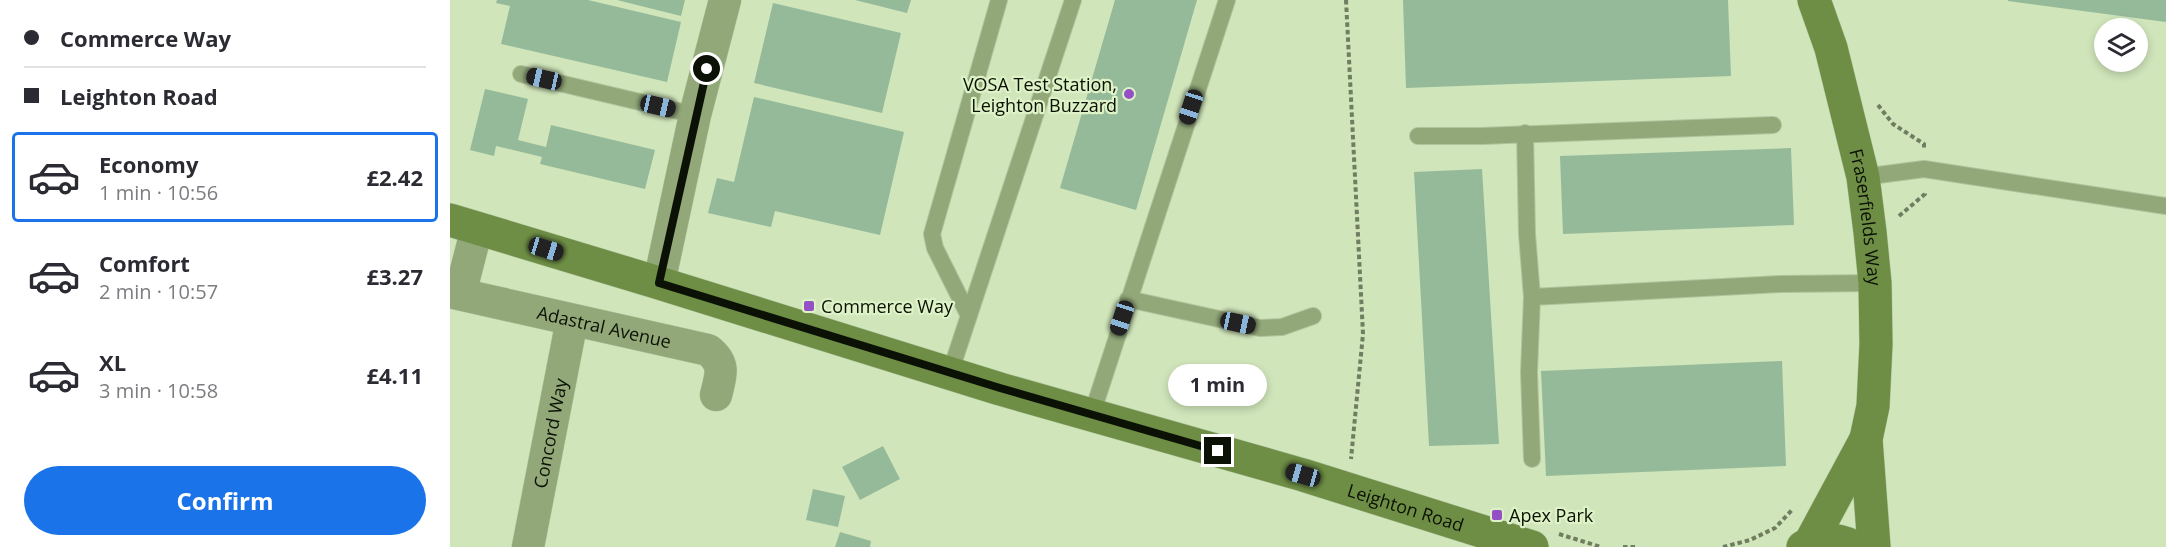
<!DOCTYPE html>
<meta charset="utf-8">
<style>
:root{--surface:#fff;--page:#f2f2f3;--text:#2b2b33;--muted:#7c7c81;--line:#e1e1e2;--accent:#1a73e8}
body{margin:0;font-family:"Open Sans",sans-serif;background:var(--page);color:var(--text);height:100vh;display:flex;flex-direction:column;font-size:22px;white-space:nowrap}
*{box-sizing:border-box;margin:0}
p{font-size:20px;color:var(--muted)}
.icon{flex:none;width:33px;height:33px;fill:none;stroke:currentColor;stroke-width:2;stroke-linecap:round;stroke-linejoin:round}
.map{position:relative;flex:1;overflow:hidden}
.panel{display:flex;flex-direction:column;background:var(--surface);width:450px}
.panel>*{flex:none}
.guide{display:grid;align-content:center;height:132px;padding:0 24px;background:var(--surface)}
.buttons{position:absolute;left:1644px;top:18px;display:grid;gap:12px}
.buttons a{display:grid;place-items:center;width:54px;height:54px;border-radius:50%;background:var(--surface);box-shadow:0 3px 9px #0003;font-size:30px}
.end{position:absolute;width:27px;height:27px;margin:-14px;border:8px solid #0b1104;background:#fff;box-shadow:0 0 0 3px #fff}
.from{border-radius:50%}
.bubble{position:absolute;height:42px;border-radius:21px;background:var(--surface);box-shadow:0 3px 9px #0003;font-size:20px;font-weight:700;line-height:42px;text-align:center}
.car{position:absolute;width:18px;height:36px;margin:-18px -9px;border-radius:8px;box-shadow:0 0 4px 2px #0007;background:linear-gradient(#222 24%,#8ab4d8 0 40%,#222 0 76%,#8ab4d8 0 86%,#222 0)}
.guide b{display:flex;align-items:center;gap:21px;height:57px;font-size:22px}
.guide b+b{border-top:2px solid var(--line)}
.guide i{width:15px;height:15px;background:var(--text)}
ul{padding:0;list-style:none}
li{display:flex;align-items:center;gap:18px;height:90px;margin:0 12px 9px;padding:0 12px;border:3px solid transparent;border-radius:6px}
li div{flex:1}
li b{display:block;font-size:22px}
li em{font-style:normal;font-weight:700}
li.current{border-color:var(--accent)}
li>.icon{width:54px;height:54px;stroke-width:1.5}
.button{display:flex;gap:12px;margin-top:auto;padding:12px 24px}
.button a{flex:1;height:69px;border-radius:36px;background:var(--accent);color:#fff;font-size:24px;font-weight:700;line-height:69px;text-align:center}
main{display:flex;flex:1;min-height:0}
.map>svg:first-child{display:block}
.building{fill:#95ba9a}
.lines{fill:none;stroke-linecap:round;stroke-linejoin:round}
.lane-casing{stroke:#b0c39d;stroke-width:18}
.street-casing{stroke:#b0c39d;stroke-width:33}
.secondary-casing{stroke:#b0c39d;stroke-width:34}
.path{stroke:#707d61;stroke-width:4;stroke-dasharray:4.5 3;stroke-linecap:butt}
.lane{stroke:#92a879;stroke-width:16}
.street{stroke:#92a879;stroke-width:32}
.secondary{stroke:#6e8e45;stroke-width:33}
.route{stroke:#0b1104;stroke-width:8}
.poi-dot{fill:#9450c4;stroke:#ddf2c7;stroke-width:2}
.labels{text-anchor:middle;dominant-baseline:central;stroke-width:4.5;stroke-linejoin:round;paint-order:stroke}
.poi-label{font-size:18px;fill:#0b1104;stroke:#ddf2c7;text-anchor:start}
.street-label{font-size:18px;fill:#0b1104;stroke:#ddf2c7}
</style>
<main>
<section class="panel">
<div class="guide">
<b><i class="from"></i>Commerce Way</b>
<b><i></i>Leighton Road</b>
</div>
<ul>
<li class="current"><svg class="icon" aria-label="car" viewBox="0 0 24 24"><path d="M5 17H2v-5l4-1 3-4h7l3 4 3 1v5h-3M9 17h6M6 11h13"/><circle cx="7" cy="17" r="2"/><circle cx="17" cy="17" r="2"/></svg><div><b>Economy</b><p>1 min · 10:56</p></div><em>£2.42</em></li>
<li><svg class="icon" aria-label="car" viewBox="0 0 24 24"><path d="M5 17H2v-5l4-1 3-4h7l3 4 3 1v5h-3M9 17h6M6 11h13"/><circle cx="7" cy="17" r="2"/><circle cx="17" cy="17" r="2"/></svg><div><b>Comfort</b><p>2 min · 10:57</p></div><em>£3.27</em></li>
<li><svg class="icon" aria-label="car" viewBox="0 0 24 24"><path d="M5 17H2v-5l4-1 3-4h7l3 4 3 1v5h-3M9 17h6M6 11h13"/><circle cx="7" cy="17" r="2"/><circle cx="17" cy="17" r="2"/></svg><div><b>XL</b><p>3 min · 10:58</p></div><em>£4.11</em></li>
</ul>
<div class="button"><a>Confirm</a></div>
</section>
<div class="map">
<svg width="1716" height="547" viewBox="0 0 1716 547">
<rect width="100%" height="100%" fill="#d0e5ba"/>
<path class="building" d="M47,0H138L231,22L217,82L51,44L60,6L46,3Z
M167,0H235L231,16Z
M405,0H461L457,13Z
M665,0H747L686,210L610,188Z
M953,0H1278L1281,76L956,88Z
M1558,0H1716V22L1558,1Z
M323,3L451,33L432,113L304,83Z
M35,89L78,99L68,140L96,147L101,125L205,150L195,189L90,164L92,157L46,146L44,156L20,150Z
M304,97L454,132L430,235L325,211L321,227L258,213L267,178L284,182Z
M1341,148L1344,225L1113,234L1110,156Z
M1032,169L1049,444L979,446L964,172Z
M1332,361L1336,466L1096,476L1091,371Z
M433,446L450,479L410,500L392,467Z
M363,489L395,496L388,527L356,520Z
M390,532L421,541L420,547H385Z"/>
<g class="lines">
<g class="lane-casing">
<path id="lane" d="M71,74L245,115
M1075,133L1077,234L1082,297L1079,372L1082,459
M968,136H1032L1323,125
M1413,177L1474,169L1716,206
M1082,297L1331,284L1425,283
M678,299L810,328L832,327L863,316
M519,316L485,248L482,234L549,0
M500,373L623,0
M642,414L777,0"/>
</g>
<g class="street-casing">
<g id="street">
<path d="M209,283L245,115L275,0"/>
<path id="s1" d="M0,292L258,350C276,364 271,375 266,395"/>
<path d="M10,294L27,228"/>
<path id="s2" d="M78,547L122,320"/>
</g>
</g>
<g class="secondary-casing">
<g id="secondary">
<path id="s3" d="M1364,0L1381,48L1413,177L1420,232L1425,283L1426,344L1423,406L1416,439L1424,547"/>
<path id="s4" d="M0,220L209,283L550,389L853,475L1082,547"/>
<path d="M1360,543L1416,439"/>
<path d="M1353,547C1370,536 1388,539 1405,547"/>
</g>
</g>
<path class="path" d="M896,0L913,334L901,459
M1428,105L1443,124L1474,144V148
M1449,216L1475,194V191
M1109,534L1151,547
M1173,547H1185
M1273,547L1300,540L1325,528L1342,510"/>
<use href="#lane" class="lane"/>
<use href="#street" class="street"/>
<use href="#secondary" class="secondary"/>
</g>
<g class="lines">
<path class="route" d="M257,69L209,283L550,388L768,451"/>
</g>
<g class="poi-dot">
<circle cx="679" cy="94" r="6"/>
<rect x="353" y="300" width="12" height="12" rx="3"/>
<rect x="1041" y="509" width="12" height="12" rx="3"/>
</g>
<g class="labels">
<g class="poi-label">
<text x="667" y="84" text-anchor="end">VOSA Test Station,<tspan x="667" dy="21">Leighton Buzzard</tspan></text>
<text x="371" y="306">Commerce Way</text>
<text x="1059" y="515">Apex Park</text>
</g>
<g class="street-label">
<text stroke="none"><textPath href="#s3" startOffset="224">Fraserfields Way</textPath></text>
<text stroke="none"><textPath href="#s1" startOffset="158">Adastral Avenue</textPath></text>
<text stroke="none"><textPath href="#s2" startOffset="116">Concord Way</textPath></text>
<text stroke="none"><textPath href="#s4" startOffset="998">Leighton Road</textPath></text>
</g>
</g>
</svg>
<div class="buttons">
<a><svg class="icon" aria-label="layers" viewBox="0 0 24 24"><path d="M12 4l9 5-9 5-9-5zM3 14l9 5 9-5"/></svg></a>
</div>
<i class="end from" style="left:257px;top:69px"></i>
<i class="end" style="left:768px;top:451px"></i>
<div class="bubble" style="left:718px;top:364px;width:99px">1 min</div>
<i class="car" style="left:94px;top:79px;rotate:283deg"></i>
<i class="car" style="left:208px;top:106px;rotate:103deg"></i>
<i class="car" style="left:741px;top:107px;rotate:198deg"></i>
<i class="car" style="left:96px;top:249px;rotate:107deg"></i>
<i class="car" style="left:672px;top:318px;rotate:198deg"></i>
<i class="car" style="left:788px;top:323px;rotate:102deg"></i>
<i class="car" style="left:853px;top:475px;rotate:286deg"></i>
</div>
</main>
